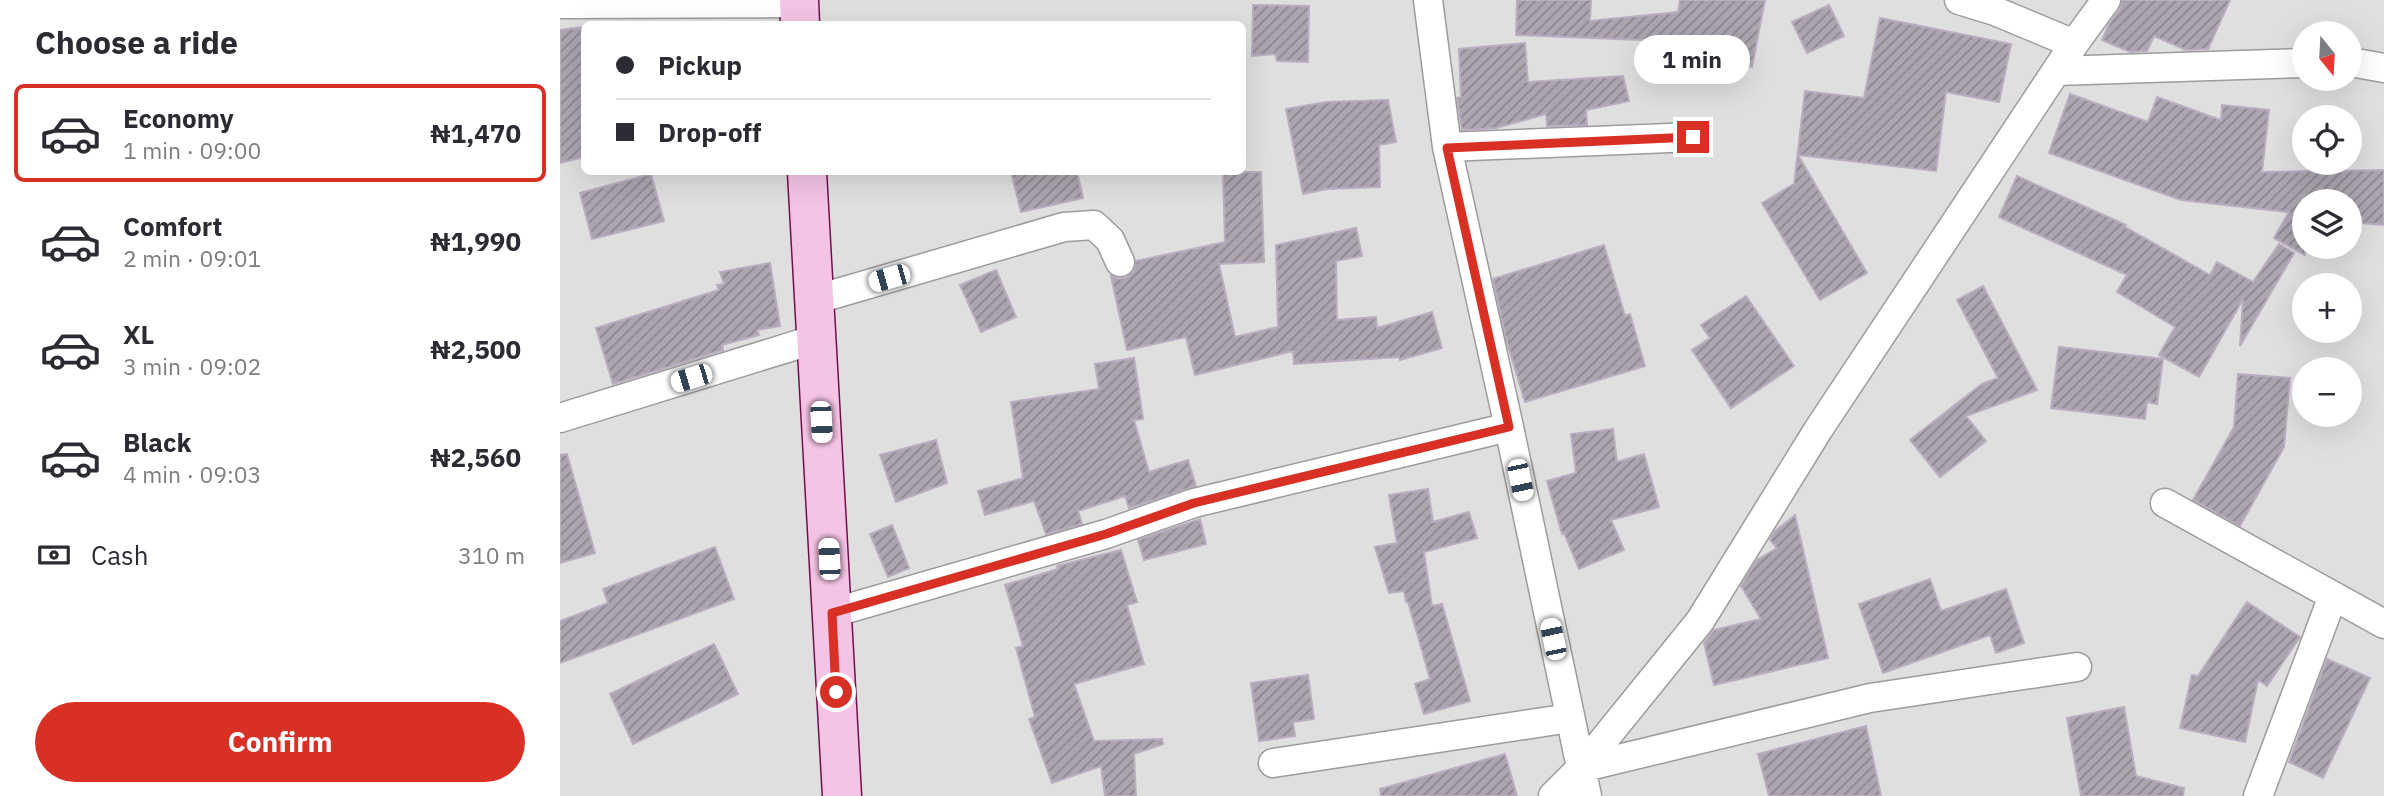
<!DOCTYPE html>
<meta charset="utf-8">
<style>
:root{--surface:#fff;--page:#f7f7f7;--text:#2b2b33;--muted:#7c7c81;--line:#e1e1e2;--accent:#d93025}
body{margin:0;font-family:"IBM Plex Sans",sans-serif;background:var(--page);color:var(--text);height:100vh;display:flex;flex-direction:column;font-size:26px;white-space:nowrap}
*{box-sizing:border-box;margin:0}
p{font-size:23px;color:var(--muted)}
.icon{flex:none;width:38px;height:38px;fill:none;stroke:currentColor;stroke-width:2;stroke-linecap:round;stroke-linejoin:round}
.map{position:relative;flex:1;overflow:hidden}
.side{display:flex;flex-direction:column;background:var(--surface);width:560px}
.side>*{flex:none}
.hud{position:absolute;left:21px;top:21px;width:665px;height:154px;border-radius:10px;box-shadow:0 7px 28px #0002;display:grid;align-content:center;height:154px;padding:0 35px;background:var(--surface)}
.needle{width:46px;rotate:162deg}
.fabs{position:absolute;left:1732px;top:21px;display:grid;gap:14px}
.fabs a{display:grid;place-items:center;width:70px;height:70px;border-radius:50%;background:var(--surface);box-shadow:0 7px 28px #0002;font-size:35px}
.end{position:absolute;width:32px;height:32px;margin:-16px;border:9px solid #d93025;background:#fff;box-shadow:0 0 0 4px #fff}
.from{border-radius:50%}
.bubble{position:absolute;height:49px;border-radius:24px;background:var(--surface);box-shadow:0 7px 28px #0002;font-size:23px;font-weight:800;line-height:49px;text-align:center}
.car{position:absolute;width:21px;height:42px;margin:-21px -10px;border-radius:9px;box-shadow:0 0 5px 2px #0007;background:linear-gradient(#fff 24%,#345 0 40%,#fff 0 76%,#345 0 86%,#fff 0)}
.hud b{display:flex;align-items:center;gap:24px;height:66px;font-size:26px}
.hud b+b{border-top:2px solid var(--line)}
.hud i{width:18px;height:18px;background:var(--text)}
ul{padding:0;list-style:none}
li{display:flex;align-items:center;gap:21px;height:98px;margin:0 14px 10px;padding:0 21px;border:4px solid transparent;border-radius:10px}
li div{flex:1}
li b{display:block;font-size:26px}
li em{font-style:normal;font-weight:800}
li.active{border-color:var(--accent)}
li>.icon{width:63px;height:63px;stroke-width:1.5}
h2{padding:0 35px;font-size:32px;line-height:84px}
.pay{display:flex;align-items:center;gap:18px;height:77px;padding:0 35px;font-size:26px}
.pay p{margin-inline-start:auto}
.cta{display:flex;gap:14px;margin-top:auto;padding:14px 35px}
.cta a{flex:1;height:80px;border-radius:42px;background:var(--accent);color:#fff;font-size:28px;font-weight:800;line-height:80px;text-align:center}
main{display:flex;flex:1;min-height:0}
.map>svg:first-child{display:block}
.residential{fill:#dfdfdf;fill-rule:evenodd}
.building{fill:url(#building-hatch);stroke:#bbadc1;stroke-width:2}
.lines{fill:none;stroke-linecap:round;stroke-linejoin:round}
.minor-casing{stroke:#9c9c9c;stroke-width:31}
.secondary-casing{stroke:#71104d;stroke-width:41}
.minor{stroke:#fff;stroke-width:28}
.secondary{stroke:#f5c4e5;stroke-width:38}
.route{stroke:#d93025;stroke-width:9}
</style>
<main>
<section class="side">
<h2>Choose a ride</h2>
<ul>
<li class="active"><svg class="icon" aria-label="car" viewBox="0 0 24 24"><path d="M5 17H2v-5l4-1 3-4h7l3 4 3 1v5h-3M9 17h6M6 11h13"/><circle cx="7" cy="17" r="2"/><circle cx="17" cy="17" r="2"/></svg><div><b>Economy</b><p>1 min · 09:00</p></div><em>₦1,470</em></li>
<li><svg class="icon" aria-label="car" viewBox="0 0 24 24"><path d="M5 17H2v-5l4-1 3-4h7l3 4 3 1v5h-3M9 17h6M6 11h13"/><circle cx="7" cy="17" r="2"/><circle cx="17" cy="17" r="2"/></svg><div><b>Comfort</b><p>2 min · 09:01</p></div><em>₦1,990</em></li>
<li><svg class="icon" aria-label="car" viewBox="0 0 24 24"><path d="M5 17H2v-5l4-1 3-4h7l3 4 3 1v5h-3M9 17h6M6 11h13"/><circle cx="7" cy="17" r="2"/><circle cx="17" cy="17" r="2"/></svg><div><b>XL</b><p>3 min · 09:02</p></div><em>₦2,500</em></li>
<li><svg class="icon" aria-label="car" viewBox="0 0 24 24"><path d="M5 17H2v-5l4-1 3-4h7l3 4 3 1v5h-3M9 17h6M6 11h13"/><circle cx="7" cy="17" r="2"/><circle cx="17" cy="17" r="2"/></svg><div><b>Black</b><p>4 min · 09:03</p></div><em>₦2,560</em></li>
</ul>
<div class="pay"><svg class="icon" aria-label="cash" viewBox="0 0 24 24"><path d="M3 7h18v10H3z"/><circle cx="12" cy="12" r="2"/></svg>Cash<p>310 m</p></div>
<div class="cta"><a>Confirm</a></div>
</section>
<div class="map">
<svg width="1824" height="796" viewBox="0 0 1824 796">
<defs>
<pattern id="building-hatch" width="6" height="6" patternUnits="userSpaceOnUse" patternTransform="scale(1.75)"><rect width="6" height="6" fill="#aca5af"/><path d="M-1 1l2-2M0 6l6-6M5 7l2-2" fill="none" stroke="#8c868e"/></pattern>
</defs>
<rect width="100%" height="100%" fill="#f0e9f1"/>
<path class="residential" d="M0,0H1824V796H0ZM24,24H682V172H24ZM1745,33H1790V79H1745ZM1745,117H1790V163H1745ZM1745,201H1790V247H1745ZM1745,285H1790V331H1745ZM1745,369H1790V415H1745Z"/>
<path class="building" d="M957,0H1031L1030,21L1118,12L1120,0H1205L1192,67L1154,60V43L956,35Z
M1562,0H1670L1648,49L1626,50L1594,36L1587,51L1570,52L1542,40L1549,24L1560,9Z
M693,5L749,6L748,62L717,61L715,54L692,56Z
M1269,5L1284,36L1247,53L1232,22Z
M1320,18L1451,44L1439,102L1386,92L1376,171L1238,155L1307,273L1260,300L1202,203L1234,184L1245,91L1304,98Z
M24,27V157L0,163V30Z
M965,43L968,82L1063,76L1069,101L1026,110L1027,125L987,126L986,114L936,128L902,130L897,98L901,97L899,49Z
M1510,94L1588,122L1597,97L1661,120L1662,105L1709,110L1702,172L1824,170V225L1801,223L1802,218H1790V201H1745V255L1714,238L1729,212L1621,200L1489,153Z
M828,100L836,142L819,145L820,187L767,189L743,194L726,109L766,102Z
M451,172H517L523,198L461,212Z
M663,172H701L704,262L659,264L675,337L718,327L716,245L796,228L802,256L776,261L777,320L816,317L817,328L872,312L882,348L840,360L839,357L734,364L733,351L635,375L626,337L567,350L551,276L559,279L567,277L574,271L576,261L665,242Z
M91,174L104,221L32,239L20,193Z
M1457,176L1566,225L1565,227L1650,275L1657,262L1693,282L1719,244L1734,253L1680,346L1683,299L1639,377L1599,355L1615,327L1557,292L1567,275L1439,217Z
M1044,245L1065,316L1070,314L1085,366L965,402L946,339L933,279Z
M210,263L220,326L197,330L199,335L162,345L163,350L53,384L36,328L159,290L157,285L164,284L160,272Z
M436,270L456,317L421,332L400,285Z
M1423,286L1477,390L1406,416L1426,441L1380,477L1350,440L1422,384L1438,378L1397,300Z
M1186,296L1234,366L1171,408L1132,350L1150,338L1141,325Z
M1499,347L1603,359L1597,404L1587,402L1585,419L1491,408Z
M574,358L583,419L574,420L589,472L628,460L636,486L569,508L565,496L518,511L522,524L486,534L474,501L425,515L418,491L463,478L451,402L539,389L535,364Z
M1678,374L1730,378L1724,447L1680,526L1633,500L1674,427Z
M1053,429L1057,462L1084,454L1099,507L1051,520L1064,550L1019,569L1004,533L1002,534L987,481L1016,473L1011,434Z
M376,440L387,483L336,502L320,455Z
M7,454L35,553L0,563V455Z
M868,489L873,522L909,512L917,538L864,552L872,606L882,604L910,701L864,714L855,684L870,679L848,602H846L844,591L829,593L815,547L837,543L829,495Z
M1235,515L1268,658L1154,685L1144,643L1154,630L1201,619L1181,586L1197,560L1217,548L1210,540L1214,532Z
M640,519L646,544L584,560L578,540Z
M332,525L349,568L328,577L310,534Z
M155,547L174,599L0,663V621L48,603L43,589Z
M561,550L577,602L567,605L584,664L514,684L534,741L602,739L603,744L574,754L576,796H545L541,766L492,783L469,719L475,717L456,648L463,646L445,585L498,569L497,566Z
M1370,579L1381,611L1446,589L1464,643L1436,653L1430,635L1323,673L1299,604Z
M1687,602L1740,637L1707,686L1698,680L1685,742L1620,728L1632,675L1638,676Z
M154,644L178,694L73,744L50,694Z
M1767,659L1810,678L1763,778L1729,762Z
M748,675L754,719L733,722L735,736L699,741L691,683Z
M1564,707L1576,776L1624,788L1623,796H1521L1507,718Z
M1306,726L1321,796H1209L1198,754Z
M945,754L957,796H821L820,789Z"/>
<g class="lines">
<g class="minor-casing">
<path id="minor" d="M868,0L887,147L949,427L1027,796
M1399,0L1435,11L1514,44
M0,4L239,3
M1790,62L1824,68
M1496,71L1745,63
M887,147L1134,137
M254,300L504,227L534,225L550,240L560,262
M0,418L256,339
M1605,503L1824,624
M272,613L546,534L634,503L949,427
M713,763L1010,718
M1021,768L1310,698L1517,667
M993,796L1021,768L1140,621L1258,430L1514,44L1546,0
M1698,796L1773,596"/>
</g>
<g class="secondary-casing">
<path id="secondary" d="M239,0L240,24
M247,172L282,796"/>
</g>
<use href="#minor" class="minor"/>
<use href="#secondary" class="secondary"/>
</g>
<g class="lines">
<path class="route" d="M276,692L272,613L546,534L634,503L949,427L887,148L1133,137"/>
</g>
</svg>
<div class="fabs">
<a><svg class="needle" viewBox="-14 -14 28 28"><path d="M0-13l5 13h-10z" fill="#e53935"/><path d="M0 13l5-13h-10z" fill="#7c7c81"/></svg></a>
<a><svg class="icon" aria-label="locate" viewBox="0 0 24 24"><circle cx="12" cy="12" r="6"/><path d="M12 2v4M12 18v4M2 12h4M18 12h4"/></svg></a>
<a><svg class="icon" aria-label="layers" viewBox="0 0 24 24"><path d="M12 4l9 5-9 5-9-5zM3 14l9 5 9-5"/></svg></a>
<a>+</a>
<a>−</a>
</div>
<i class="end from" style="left:276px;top:692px"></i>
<i class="end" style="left:1133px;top:137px"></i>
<div class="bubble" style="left:1074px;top:35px;width:116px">1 min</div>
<i class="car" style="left:329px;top:278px;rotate:254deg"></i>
<i class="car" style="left:131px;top:378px;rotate:253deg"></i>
<i class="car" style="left:261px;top:422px;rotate:177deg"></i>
<i class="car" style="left:960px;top:480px;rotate:168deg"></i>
<i class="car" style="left:269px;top:559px;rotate:357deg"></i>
<i class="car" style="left:993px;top:639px;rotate:348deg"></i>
<div class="hud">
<b><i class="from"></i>Pickup</b>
<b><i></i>Drop-off</b>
</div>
</div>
</main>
